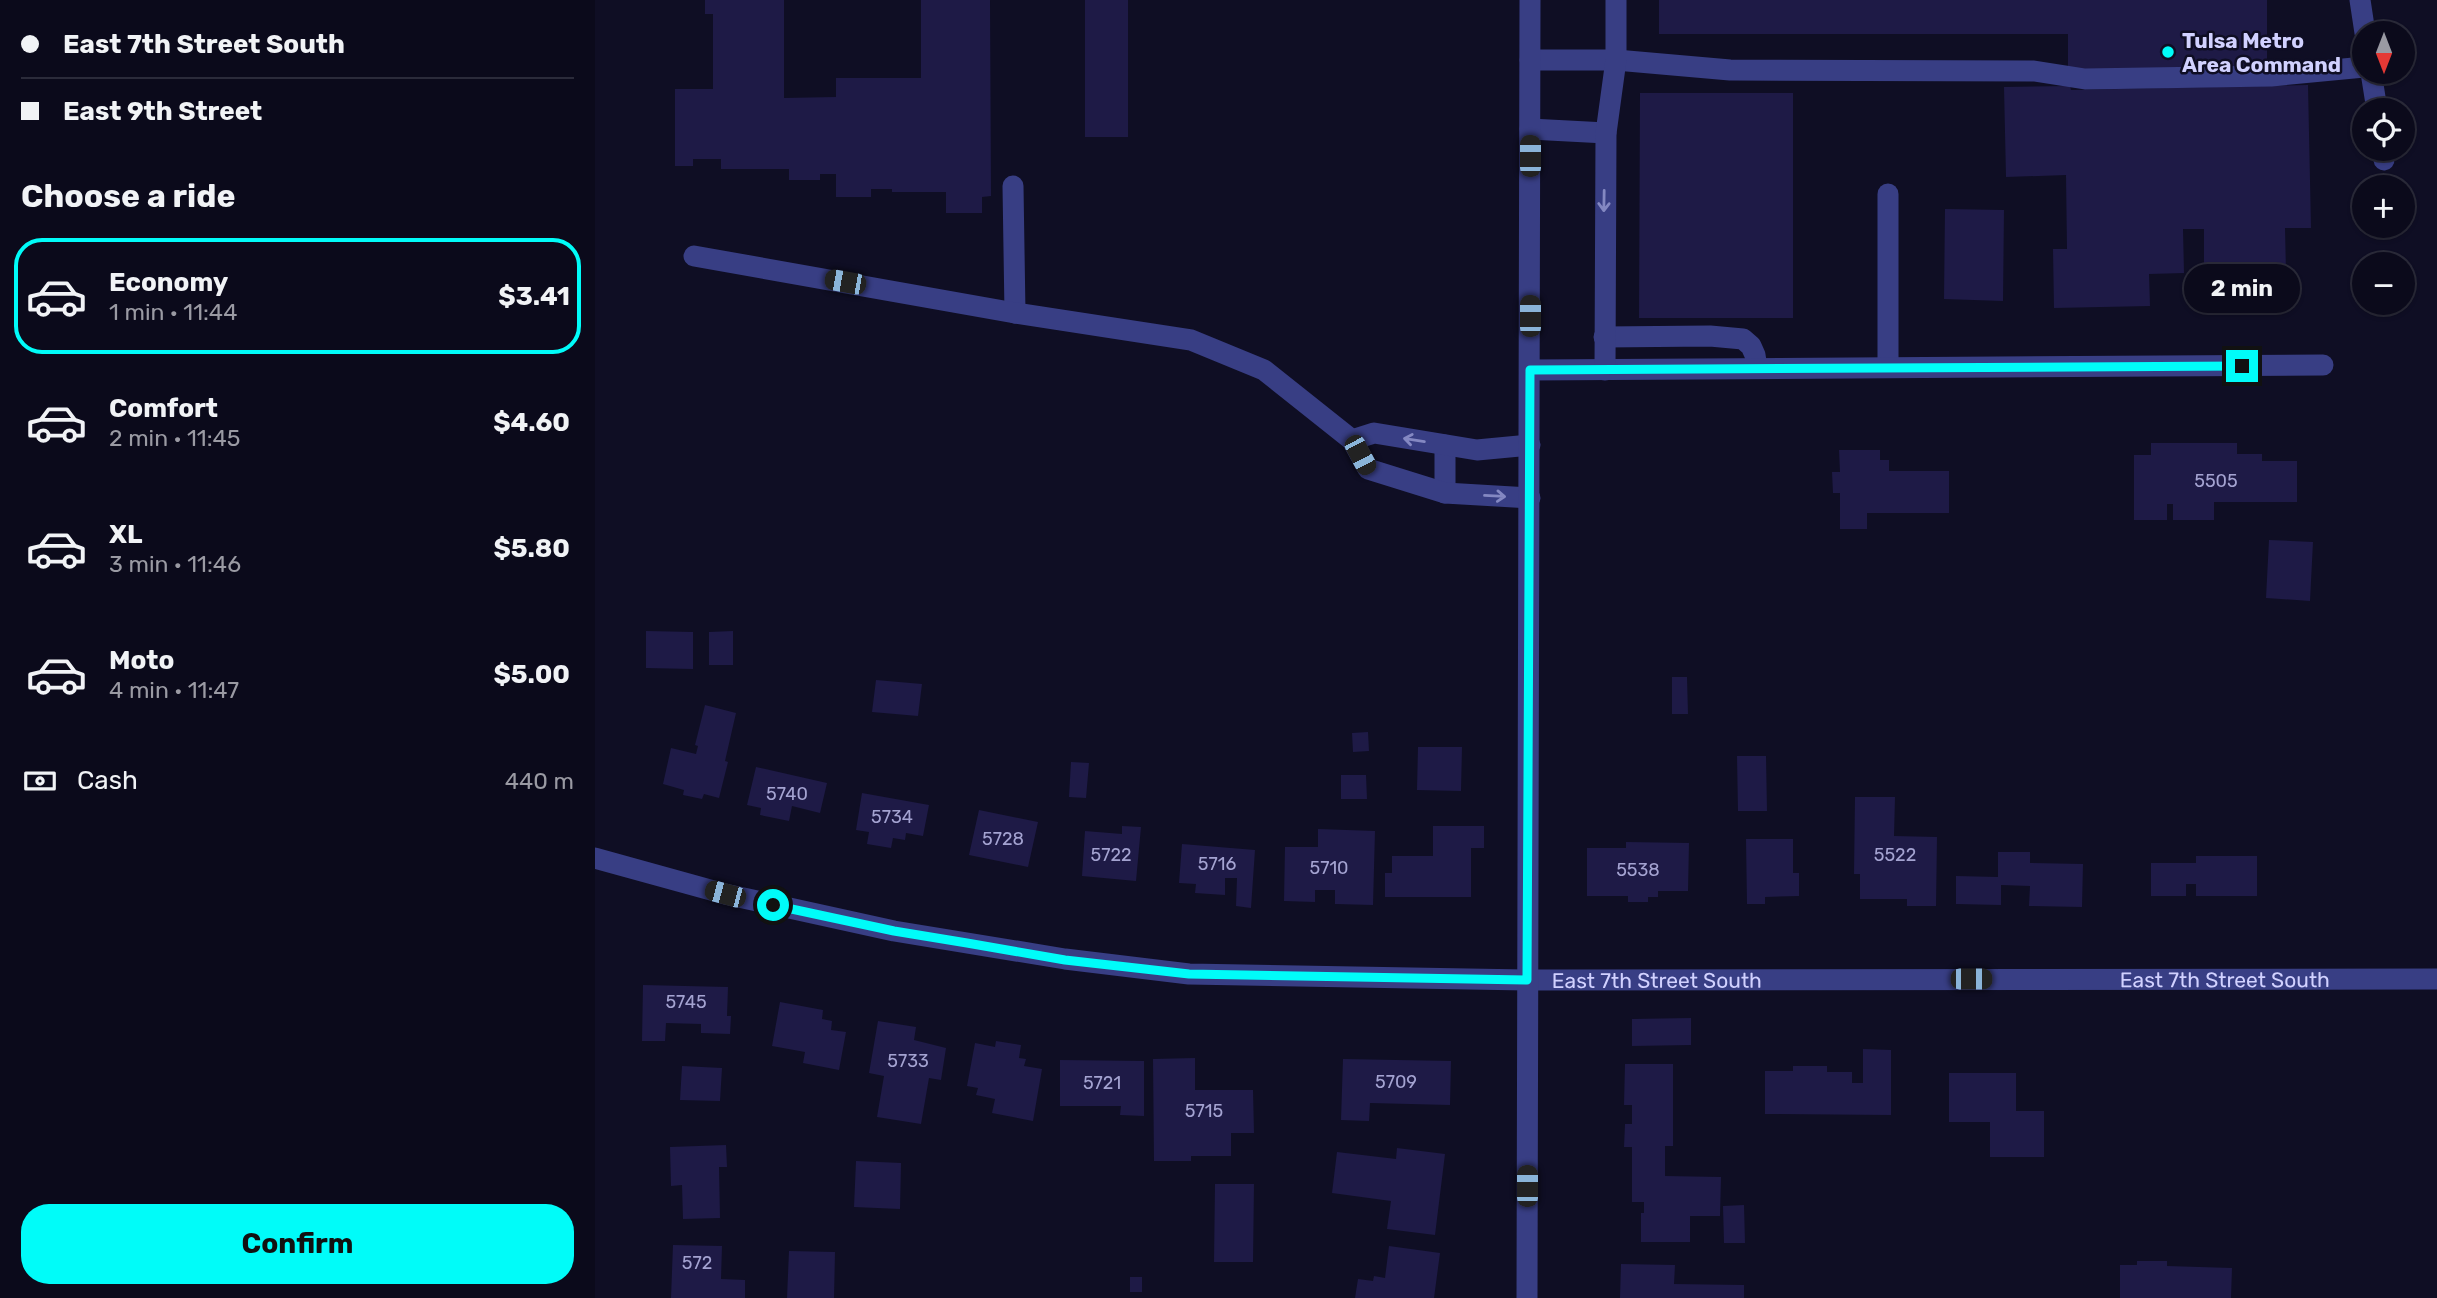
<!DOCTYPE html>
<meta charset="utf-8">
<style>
:root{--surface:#0b0a1b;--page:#141324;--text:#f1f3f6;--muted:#9a9aa3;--line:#2b2b3a;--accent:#00fcf9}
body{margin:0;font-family:Rubik,sans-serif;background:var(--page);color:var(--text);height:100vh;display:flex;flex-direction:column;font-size:26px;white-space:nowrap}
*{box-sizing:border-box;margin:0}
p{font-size:23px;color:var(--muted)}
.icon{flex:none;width:38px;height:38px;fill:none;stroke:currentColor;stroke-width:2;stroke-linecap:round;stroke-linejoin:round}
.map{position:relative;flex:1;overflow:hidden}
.drawer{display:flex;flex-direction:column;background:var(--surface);width:595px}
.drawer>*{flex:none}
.hud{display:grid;align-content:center;height:154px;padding:0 21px;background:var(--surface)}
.needle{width:46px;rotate:180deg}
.fabs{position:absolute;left:1757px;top:21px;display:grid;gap:14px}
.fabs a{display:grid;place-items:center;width:63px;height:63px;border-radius:50%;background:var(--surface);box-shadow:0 2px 5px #0004,0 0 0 2px var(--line);font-size:35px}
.end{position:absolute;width:32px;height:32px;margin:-16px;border:9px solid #00fcf9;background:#111;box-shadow:0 0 0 4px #111}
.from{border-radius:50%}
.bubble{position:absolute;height:49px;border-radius:24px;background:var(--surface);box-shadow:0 2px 5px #0004,0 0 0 2px var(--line);font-size:23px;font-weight:700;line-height:49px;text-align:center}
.car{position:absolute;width:21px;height:42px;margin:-21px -10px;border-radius:9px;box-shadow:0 0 5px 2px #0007;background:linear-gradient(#222 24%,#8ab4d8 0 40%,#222 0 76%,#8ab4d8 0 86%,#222 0)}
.hud b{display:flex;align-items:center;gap:24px;height:66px;font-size:26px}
.hud b+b{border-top:2px solid var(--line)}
.hud i{width:18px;height:18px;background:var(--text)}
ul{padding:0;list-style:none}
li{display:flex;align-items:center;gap:21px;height:116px;margin:0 14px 10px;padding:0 7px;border:4px solid transparent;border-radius:28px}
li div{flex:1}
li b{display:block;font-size:26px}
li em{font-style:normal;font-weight:700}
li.on{border-color:var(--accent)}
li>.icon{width:63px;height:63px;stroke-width:1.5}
h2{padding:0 21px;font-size:32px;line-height:84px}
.pay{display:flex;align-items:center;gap:18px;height:77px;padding:0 21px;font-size:26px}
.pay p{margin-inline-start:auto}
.primary-button{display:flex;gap:14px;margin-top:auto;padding:14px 21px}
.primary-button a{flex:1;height:80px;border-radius:28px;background:var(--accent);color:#111;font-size:28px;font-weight:700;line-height:80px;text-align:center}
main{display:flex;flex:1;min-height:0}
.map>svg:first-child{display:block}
.building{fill:#1e1a46}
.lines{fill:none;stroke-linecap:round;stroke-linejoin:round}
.minor{stroke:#383e84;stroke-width:21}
.oneway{stroke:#8488c2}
.route{stroke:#00fcf9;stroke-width:9}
.poi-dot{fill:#00fcf9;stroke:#0f0e24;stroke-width:2.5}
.labels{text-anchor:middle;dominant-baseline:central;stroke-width:5;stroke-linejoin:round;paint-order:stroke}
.number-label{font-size:18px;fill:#a4a3d1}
.poi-label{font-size:21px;font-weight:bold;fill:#d1d1ff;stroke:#0f0e24;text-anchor:start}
.street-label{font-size:21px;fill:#d1d1ff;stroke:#0f0e24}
</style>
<main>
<section class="drawer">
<div class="hud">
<b><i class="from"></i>East 7th Street South</b>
<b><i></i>East 9th Street</b>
</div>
<h2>Choose a ride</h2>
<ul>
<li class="on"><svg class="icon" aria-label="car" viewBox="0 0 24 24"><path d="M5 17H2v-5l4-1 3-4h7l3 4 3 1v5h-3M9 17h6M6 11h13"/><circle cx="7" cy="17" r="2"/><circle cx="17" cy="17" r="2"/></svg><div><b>Economy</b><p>1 min · 11:44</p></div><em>$3.41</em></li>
<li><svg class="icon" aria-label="car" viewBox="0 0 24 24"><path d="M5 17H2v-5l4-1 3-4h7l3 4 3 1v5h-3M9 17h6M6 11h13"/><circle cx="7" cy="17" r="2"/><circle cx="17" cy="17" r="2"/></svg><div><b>Comfort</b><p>2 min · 11:45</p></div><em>$4.60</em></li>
<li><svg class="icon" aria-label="car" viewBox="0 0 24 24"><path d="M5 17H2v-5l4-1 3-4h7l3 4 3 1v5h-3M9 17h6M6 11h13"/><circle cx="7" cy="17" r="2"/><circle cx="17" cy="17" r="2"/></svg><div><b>XL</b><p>3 min · 11:46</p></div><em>$5.80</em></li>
<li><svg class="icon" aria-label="car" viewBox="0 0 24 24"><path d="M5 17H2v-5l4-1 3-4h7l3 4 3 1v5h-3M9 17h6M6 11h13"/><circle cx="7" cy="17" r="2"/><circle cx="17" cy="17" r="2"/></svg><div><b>Moto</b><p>4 min · 11:47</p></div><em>$5.00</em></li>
</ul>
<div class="pay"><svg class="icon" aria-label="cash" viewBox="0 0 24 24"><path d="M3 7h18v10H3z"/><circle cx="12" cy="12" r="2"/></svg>Cash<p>440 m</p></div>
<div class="primary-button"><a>Confirm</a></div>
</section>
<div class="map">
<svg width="1842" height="1298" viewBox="0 0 1842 1298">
<rect width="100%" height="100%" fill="#0f0e24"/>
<path class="building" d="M110,0H189V98L241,97V78H326V0H395L396,196L387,197V213H351V192H297V189H276V197H241V174H225V180H194V169H126V159H98V166H80V89H118V14H110Z
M490,0H533V137H490Z
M1064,0H1672V69H1473V34H1064Z
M1713,85L1716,228H1690L1691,272L1609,273V229H1588L1589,273L1554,274L1555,306L1459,308L1458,249H1472L1471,175L1411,177L1409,87L1475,86L1476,90Z
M1045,93H1198V318H1044Z
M1350,209L1409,210L1408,301L1349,299Z
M1556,443H1642V454H1667V461H1702V502H1619V520H1578V504H1572V520H1539V455H1556Z
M1244,450H1285V460H1294V471H1354V513H1272V529H1245V493H1238L1237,472H1245Z
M1674,540L1718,542L1715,601L1671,598Z
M51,631L98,632V669L51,668Z
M138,631V665H114V632Z
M1077,677H1092L1093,714H1077Z
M281,680L327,684L323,716L277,712Z
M110,705L141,713L130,761L133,762L124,798L109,794L107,799L88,795L89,790L68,784L76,748L101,754L103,746L100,745Z
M773,732L774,751L758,752L757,733Z
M823,747H867L866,791L822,790Z
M1142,756H1171L1172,811H1143Z
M476,762L494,763L491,798L474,797Z
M161,767L232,783L225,813L197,806L194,821L165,815L166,808L152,805Z
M746,775H771L772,799H746Z
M267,793L334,805L328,836L311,833L310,840L298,838L296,848L272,844L274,832L261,830Z
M1260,797H1300L1299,836L1342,837L1341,906H1312V899H1265V874H1259Z
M384,810L443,822L433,867L374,855Z
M527,826L546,827L541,881L487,876L490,831L527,834Z
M838,826H889V848H876V897H790V873H797V856H838Z
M723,829L780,831L778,905L740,904V890H720V902L689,901L690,847H723Z
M1151,839H1198V873H1204V896L1170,897V904H1152Z
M1031,842L1094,843L1093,891H1063V897H1053V902H1033V896H992V848H1031Z
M587,844L660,850L656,908L641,906L642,878H630V895L600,893L601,884L584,883Z
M1403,852H1435V863L1488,864L1487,907L1434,906L1435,886L1406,885V905L1361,904V876L1403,877Z
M1601,856H1662V896H1601V884H1591V896H1556V863H1601Z
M48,985L133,987L132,1016H136L135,1034L106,1033V1024L71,1023L70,1041H47Z
M185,1002L228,1010L227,1019L237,1021L236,1030L251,1032L244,1070L208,1063L210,1052L177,1046Z
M1096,1018V1045L1037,1046V1019Z
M283,1021L321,1027L319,1040L351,1048L346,1080L334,1078L326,1124L282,1117L289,1076L274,1073Z
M401,1041L426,1045L424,1058L431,1059L429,1066L447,1069L438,1121L397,1113L400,1099L381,1095L383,1088L372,1086L380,1043L400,1047Z
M1268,1049L1296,1050V1115L1170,1114V1071H1198V1066H1232V1072H1257V1083H1268Z
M600,1058V1090H658L659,1133H636V1156H596V1161H559L558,1059Z
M748,1059L856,1061L855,1105L775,1103L774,1121L746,1120Z
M465,1060L549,1061V1116L525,1115L526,1106H465Z
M1030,1064H1078V1146H1070V1176L1126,1177L1125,1216H1095V1242H1046V1213H1049V1202H1037V1147H1029L1030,1124H1037V1105H1029Z
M87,1066L127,1068L125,1101L85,1100Z
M1354,1073H1421V1111H1449V1157H1395V1122H1354Z
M131,1145L132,1167H124L125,1218L88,1219L87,1185L76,1186L75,1147Z
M802,1148L850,1154L840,1235L792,1229L796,1201L737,1193L742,1152L801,1159Z
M261,1161L306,1163L305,1209L259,1207Z
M620,1184H659L658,1262H619Z
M1149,1205L1150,1243H1129L1128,1206Z
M78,1245L127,1246L126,1279L150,1280V1298H76Z
M794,1246L845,1253L839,1298H760L763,1279L778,1281L779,1276L790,1278Z
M194,1251L240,1252L239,1298H192Z
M1542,1261H1572V1266L1637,1268L1636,1298H1525V1265H1542Z
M1026,1264L1080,1265L1079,1284L1149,1285V1298H1025Z
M535,1277H547V1292H535Z"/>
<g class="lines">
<g class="minor">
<path d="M1765,0L1770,33"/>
<path d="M935,60H1021L1135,70L1439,71L1490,79L1676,76L1769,67"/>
<path d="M1776,72L1782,110"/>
<path d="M935,129L1011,133"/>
<path d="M1788,149L1789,160"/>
<path d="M418,186L420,313"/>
<path d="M1293,194V367"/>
<path d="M99,256L420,313L596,340L669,370L757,440"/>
<path d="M1009,337L1115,336L1148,339L1156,346L1160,355L1162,368"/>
<path d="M935,370L1728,365"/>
<path d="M1010,370L1011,133L1021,60V0"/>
<path d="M850,445V493"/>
<path d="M935,498L850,493L773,469L757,440L779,433L882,450L935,445"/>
<path id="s1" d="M0,858L130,894L299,931L470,959L594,974L932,980L1842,979"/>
<path d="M932,1298L935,0"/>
</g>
</g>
<defs><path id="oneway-shaft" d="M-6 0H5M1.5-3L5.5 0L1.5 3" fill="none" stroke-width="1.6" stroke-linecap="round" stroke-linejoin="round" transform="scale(1.75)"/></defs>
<g class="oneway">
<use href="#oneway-shaft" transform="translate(1009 201) rotate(91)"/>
<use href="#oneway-shaft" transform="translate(819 440) rotate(-171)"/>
<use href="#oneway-shaft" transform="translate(900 496) rotate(3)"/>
</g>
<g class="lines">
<path class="route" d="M178,905L299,931L372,943L470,960L594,974L932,980L935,370L1647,366"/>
</g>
<circle class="poi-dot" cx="1573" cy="52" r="7"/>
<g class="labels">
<g class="number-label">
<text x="1621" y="481">5505</text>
<text x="192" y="794">5740</text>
<text x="297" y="817">5734</text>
<text x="408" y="839">5728</text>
<text x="516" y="855">5722</text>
<text x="1300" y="855">5522</text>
<text x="622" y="864">5716</text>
<text x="734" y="868">5710</text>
<text x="1043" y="870">5538</text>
<text x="91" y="1002">5745</text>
<text x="313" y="1061">5733</text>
<text x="801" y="1082">5709</text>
<text x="507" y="1083">5721</text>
<text x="609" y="1111">5715</text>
<text x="102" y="1263">572</text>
</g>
<g class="poi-label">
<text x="1587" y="40">Tulsa Metro<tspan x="1587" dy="24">Area Command</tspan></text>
</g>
<g class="street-label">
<text stroke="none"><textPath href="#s1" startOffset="1642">East 7th Street South</textPath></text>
<text stroke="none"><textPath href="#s1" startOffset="1074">East 7th Street South</textPath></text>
</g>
</g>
</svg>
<div class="fabs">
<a><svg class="needle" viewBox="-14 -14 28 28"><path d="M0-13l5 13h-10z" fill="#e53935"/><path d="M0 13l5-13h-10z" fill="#9a9aa3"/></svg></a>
<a><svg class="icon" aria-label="locate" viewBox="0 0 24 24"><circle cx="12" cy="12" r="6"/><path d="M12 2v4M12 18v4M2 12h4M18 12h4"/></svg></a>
<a>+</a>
<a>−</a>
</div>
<i class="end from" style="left:178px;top:905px"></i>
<i class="end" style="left:1647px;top:366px"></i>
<div class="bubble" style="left:1589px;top:264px;width:116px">2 min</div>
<i class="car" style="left:935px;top:156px;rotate:0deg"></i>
<i class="car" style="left:250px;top:282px;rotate:280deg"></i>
<i class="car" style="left:935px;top:316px;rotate:0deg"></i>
<i class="car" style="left:765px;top:455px;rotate:152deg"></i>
<i class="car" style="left:130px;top:894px;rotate:285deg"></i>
<i class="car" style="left:1376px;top:979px;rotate:90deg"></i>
<i class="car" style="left:932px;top:1186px;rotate:0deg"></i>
</div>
</main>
